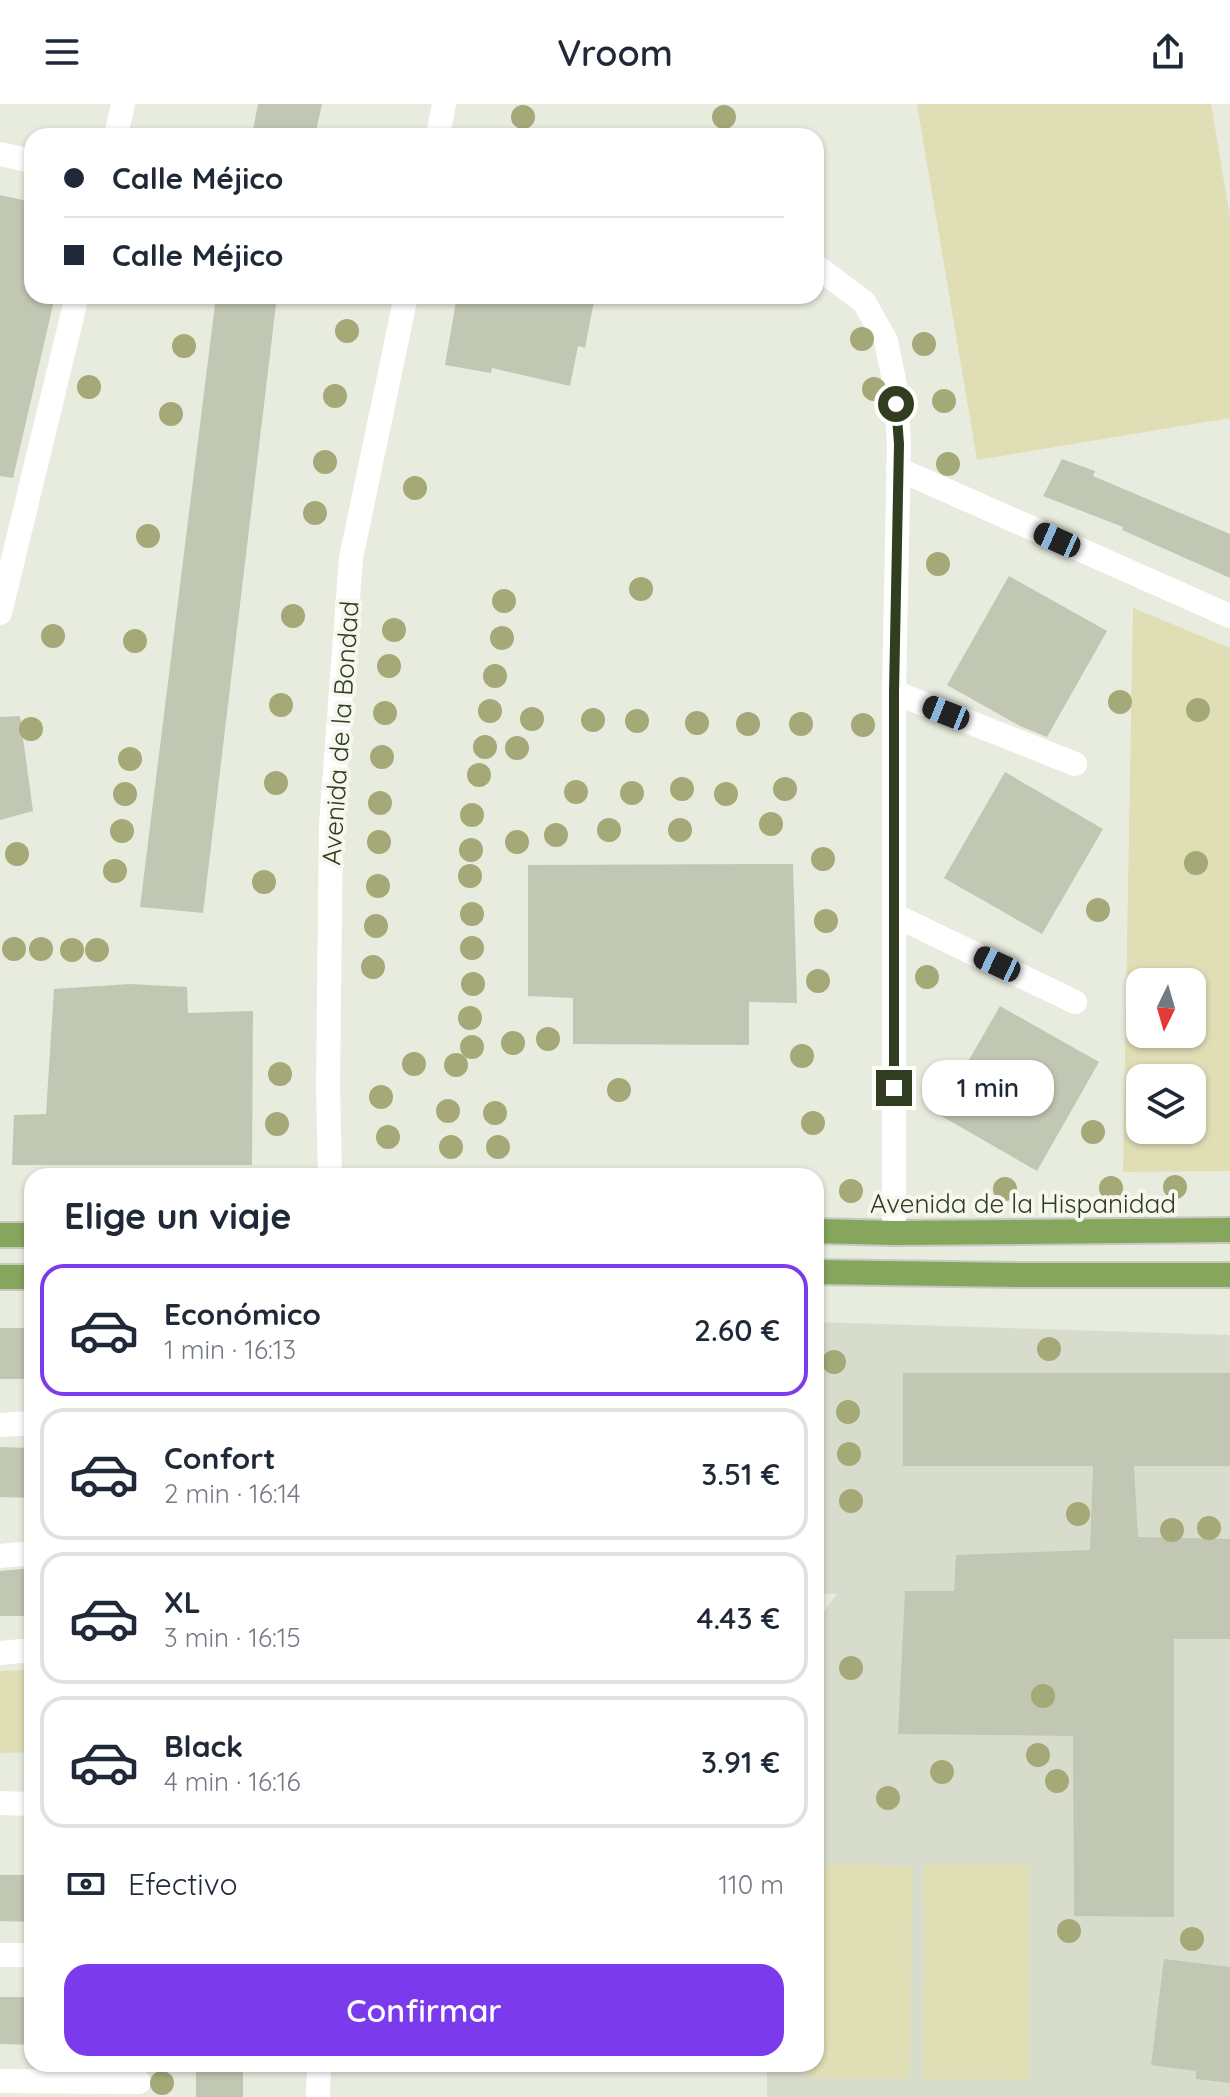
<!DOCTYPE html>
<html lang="es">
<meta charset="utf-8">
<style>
:root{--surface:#fff;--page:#f2f2f3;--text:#1f2937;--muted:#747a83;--line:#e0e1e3;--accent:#7c3aed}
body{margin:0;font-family:Quicksand,sans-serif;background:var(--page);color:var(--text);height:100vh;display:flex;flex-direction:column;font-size:30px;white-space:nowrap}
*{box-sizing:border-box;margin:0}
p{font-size:26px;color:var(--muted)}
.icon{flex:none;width:44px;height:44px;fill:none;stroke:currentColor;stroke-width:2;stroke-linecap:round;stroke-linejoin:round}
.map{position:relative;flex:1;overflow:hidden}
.panel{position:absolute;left:24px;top:1064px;width:800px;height:904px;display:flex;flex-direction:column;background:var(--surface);border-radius:24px;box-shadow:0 2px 6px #0004}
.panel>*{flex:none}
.guide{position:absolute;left:24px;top:24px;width:800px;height:176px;border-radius:24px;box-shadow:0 2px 6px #0004;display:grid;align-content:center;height:176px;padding:0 40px;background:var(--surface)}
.needle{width:52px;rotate:185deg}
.tools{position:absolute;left:1126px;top:864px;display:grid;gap:16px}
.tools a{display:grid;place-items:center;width:80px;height:80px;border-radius:16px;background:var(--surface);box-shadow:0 2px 6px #0004;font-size:40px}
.end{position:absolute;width:36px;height:36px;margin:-18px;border:10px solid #303d1e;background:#fff;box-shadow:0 0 0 4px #fff}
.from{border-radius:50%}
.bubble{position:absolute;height:56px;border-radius:24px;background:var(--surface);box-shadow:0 2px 6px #0004;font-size:26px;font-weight:600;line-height:56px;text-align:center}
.car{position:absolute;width:24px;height:48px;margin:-24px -12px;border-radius:10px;box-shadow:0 0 6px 2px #0007;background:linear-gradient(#222 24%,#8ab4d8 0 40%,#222 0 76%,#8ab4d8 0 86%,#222 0)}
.guide b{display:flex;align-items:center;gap:28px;height:76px;font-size:30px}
.guide b+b{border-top:2px solid var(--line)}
.guide i{width:20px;height:20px;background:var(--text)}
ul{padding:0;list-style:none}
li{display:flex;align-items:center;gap:24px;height:132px;margin:0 16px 12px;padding:0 24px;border:4px solid var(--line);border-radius:24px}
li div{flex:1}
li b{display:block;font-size:30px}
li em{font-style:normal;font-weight:600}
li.on{border-color:var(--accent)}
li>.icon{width:72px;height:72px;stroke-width:1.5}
h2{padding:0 40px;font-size:36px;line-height:96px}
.pay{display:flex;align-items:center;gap:20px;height:88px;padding:0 40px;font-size:30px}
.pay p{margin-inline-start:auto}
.primary-button{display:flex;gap:16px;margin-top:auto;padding:16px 40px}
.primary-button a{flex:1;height:92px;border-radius:24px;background:var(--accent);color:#fff;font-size:32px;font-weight:600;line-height:92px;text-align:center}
header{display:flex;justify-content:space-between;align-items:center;height:104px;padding:0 40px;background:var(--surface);font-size:36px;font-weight:600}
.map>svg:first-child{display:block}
.built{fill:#d8dccc}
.green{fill:#e0deb4;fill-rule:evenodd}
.building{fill:#c1c7b3}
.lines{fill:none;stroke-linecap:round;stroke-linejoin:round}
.major-casing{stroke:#c5c9c0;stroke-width:28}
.minor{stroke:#fff;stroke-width:24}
.major{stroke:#86a65e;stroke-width:24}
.tree{fill:#a4a977}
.route{stroke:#303d1e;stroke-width:10}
.labels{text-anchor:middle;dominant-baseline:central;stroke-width:8;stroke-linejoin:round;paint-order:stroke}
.street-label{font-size:26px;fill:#303d1e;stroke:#f6f8ef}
</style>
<header><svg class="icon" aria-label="menu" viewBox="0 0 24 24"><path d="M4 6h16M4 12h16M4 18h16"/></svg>Vroom<svg class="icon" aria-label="share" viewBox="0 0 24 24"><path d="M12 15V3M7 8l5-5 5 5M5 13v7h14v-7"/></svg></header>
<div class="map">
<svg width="1230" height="1993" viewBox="0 0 1230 1993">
<rect width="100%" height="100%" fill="#e8ecde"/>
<path class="built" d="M816,1218L1230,1231V1993H767V1960H816V1517L837,1490L816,1489Z"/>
<path class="green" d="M917,0H1211L1230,113V314L977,356Z
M1133,504L1230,544V1067L1123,1068ZM1140,878H1192V930H1140ZM1192,974V1026H1140V974Z
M32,1566V1648L0,1649V1567Z
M816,1760L913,1762L909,1975L804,1973V1960H816Z
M1029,1760V1976L923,1975L924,1761Z"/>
<path class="building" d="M258,0H322L315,32H252Z
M0,91L32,98V192H55L13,374L0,372Z
M216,192H277L203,809L140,803Z
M457,192H595L585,244L578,242L570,282L492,264L491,269L445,261Z
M1062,355L1095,367L1093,372L1230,430V474L1122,426L1123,423L1043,392Z
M1009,472L1107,527L1047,633L1020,622L947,581Z
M20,612L33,707L0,716V613Z
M1005,668L1103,725L1042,830L944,774Z
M793,760L797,899L749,898V941L573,940V894L528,892V761Z
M130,880L187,883L188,909L253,907L252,1061H12L14,1011L46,1010L54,885Z
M1000,902L1099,958L1037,1067L938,1010Z
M0,1224H32V1275H0Z
M903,1269H1230V1362H1134L1138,1433L1230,1435V1535H1174V1813L1074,1812L1073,1632L898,1630L905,1487H954L956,1451L1090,1446L1093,1362H903Z
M0,1343L32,1344V1394L0,1393Z
M32,1464V1512H0V1467Z
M0,1771H32V1818L0,1817Z
M1164,1855L1230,1863V1979L1196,1975V1967L1151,1961Z
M0,1893H32V1941L0,1940Z
M196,1960H243V1993H196Z"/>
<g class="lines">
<g class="major-casing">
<path id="major" d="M816,1127L894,1129L1230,1126
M0,1131H32
M816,1168L1017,1171H1230
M0,1173H32"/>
</g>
<path class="minor" d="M116,32L123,0
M438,32L444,0
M0,50L32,57
M816,162L864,198L886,237L895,281L899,340L894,588V1129
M898,365L1230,512
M0,509L77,192
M894,588L1075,660
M894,811L1075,898
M330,1072L328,981L331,721L351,454L406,192
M0,1321L32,1319
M0,1452L32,1449
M0,1549L32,1546
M0,1699L32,1700
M0,1851H32
M0,1977L139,1978
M318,1993L319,1960"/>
<use href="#major" class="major"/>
</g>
<g class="tree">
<circle cx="523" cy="13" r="12"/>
<circle cx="724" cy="13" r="12"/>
<circle cx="347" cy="227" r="12"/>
<circle cx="862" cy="235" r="12"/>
<circle cx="924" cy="240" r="12"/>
<circle cx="184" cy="242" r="12"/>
<circle cx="89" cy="283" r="12"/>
<circle cx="874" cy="285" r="12"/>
<circle cx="335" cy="292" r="12"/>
<circle cx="944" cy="297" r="12"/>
<circle cx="171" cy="310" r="12"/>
<circle cx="325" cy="358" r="12"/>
<circle cx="948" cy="360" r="12"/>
<circle cx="415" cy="384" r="12"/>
<circle cx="315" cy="409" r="12"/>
<circle cx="148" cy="432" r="12"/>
<circle cx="938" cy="460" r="12"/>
<circle cx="641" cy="485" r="12"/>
<circle cx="504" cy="497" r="12"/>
<circle cx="293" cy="512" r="12"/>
<circle cx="394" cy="526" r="12"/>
<circle cx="53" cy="532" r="12"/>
<circle cx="502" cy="534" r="12"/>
<circle cx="135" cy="537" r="12"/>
<circle cx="389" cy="562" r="12"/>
<circle cx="495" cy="572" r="12"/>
<circle cx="1120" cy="598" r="12"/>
<circle cx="281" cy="601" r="12"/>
<circle cx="1198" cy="606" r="12"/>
<circle cx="490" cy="607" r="12"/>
<circle cx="385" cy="609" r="12"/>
<circle cx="532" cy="615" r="12"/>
<circle cx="593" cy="616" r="12"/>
<circle cx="637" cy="617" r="12"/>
<circle cx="697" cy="619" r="12"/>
<circle cx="748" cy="620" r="12"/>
<circle cx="801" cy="620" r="12"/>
<circle cx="863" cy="621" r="12"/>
<circle cx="31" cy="625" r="12"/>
<circle cx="485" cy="643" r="12"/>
<circle cx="517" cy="644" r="12"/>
<circle cx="382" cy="653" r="12"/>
<circle cx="130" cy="655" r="12"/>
<circle cx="479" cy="671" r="12"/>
<circle cx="276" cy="679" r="12"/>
<circle cx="682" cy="685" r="12"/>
<circle cx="785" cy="685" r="12"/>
<circle cx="576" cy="688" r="12"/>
<circle cx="632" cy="689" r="12"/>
<circle cx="125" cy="690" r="12"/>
<circle cx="726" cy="690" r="12"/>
<circle cx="380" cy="699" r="12"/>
<circle cx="472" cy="711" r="12"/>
<circle cx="771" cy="720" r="12"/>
<circle cx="609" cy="726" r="12"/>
<circle cx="680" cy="726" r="12"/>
<circle cx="122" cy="727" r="12"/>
<circle cx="556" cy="731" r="12"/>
<circle cx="379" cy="738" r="12"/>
<circle cx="517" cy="738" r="12"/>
<circle cx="471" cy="746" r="12"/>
<circle cx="17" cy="750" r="12"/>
<circle cx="823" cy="755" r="12"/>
<circle cx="1196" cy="759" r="12"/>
<circle cx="115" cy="767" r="12"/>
<circle cx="470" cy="772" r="12"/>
<circle cx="264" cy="778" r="12"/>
<circle cx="378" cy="782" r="12"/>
<circle cx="1098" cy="806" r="12"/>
<circle cx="472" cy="810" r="12"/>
<circle cx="826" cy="817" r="12"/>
<circle cx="376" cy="822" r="12"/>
<circle cx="472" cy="844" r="12"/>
<circle cx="14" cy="845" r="12"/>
<circle cx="41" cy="845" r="12"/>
<circle cx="72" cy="846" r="12"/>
<circle cx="97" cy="846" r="12"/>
<circle cx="373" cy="863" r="12"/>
<circle cx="927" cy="873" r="12"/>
<circle cx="818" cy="877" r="12"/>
<circle cx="473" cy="880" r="12"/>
<circle cx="470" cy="914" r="12"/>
<circle cx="548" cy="935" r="12"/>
<circle cx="513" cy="939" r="12"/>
<circle cx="472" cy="943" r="12"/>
<circle cx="802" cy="952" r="12"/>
<circle cx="414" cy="960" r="12"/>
<circle cx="456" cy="961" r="12"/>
<circle cx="280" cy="970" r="12"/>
<circle cx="619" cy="986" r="12"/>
<circle cx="381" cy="993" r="12"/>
<circle cx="448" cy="1007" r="12"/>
<circle cx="495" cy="1009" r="12"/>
<circle cx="813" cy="1019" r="12"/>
<circle cx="277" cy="1020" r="12"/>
<circle cx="1093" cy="1028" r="12"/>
<circle cx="388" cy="1033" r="12"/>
<circle cx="451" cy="1043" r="12"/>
<circle cx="498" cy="1043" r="12"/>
<circle cx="1175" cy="1083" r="12"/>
<circle cx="1111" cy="1084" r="12"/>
<circle cx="1005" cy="1085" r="12"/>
<circle cx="851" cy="1087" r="12"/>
<circle cx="1049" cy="1245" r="12"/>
<circle cx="834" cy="1258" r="12"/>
<circle cx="848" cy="1308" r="12"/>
<circle cx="849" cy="1350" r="12"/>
<circle cx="851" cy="1397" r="12"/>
<circle cx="1078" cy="1410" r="12"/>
<circle cx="1209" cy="1424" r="12"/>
<circle cx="1172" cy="1426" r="12"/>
<circle cx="851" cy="1564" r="12"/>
<circle cx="1043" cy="1592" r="12"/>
<circle cx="1038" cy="1651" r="12"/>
<circle cx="942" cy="1668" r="12"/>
<circle cx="1057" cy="1677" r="12"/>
<circle cx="888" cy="1694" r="12"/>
<circle cx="1069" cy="1827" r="12"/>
<circle cx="1192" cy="1835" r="12"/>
<circle cx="162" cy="1979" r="12"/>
</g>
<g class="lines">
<path class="route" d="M894,984V588L899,340L896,300"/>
</g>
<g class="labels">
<g class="street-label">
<text transform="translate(340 629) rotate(-86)">Avenida de la Bondad</text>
<text x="1023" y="1099">Avenida de la Hispanidad</text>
</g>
</g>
</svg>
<div class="tools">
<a><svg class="needle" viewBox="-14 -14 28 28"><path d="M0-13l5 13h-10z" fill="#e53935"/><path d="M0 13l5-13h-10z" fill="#747a83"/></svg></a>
<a><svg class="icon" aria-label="layers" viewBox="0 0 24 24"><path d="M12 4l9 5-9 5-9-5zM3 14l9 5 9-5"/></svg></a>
</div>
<i class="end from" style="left:896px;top:300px"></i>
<i class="end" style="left:894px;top:984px"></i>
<div class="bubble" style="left:922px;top:956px;width:132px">1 min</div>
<i class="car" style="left:1057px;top:436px;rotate:294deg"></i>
<i class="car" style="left:946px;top:609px;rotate:292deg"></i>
<i class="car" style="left:997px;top:860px;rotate:295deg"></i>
<div class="guide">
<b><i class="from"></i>Calle Méjico</b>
<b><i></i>Calle Méjico</b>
</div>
<section class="panel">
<h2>Elige un viaje</h2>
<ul>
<li class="on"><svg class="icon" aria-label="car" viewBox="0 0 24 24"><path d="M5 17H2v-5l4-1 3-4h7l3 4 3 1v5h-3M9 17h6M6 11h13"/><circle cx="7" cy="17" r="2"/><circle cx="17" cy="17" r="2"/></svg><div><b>Económico</b><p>1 min · 16:13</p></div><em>2.60 €</em></li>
<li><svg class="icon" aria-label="car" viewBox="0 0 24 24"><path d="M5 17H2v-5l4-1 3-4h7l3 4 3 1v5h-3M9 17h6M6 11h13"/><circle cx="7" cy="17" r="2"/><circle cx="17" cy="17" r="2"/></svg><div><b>Confort</b><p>2 min · 16:14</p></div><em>3.51 €</em></li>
<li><svg class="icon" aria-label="car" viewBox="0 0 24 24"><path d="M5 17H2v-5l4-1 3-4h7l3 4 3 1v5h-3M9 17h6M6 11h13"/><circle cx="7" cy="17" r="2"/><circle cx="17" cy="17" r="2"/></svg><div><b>XL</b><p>3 min · 16:15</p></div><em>4.43 €</em></li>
<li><svg class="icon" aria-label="car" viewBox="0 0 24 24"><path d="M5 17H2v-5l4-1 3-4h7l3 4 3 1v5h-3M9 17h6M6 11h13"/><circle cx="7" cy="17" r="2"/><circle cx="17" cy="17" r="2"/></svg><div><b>Black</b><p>4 min · 16:16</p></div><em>3.91 €</em></li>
</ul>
<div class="pay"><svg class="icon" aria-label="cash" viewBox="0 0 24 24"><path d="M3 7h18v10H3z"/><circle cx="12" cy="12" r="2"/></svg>Efectivo<p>110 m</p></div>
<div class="primary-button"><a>Confirmar</a></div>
</section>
</div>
